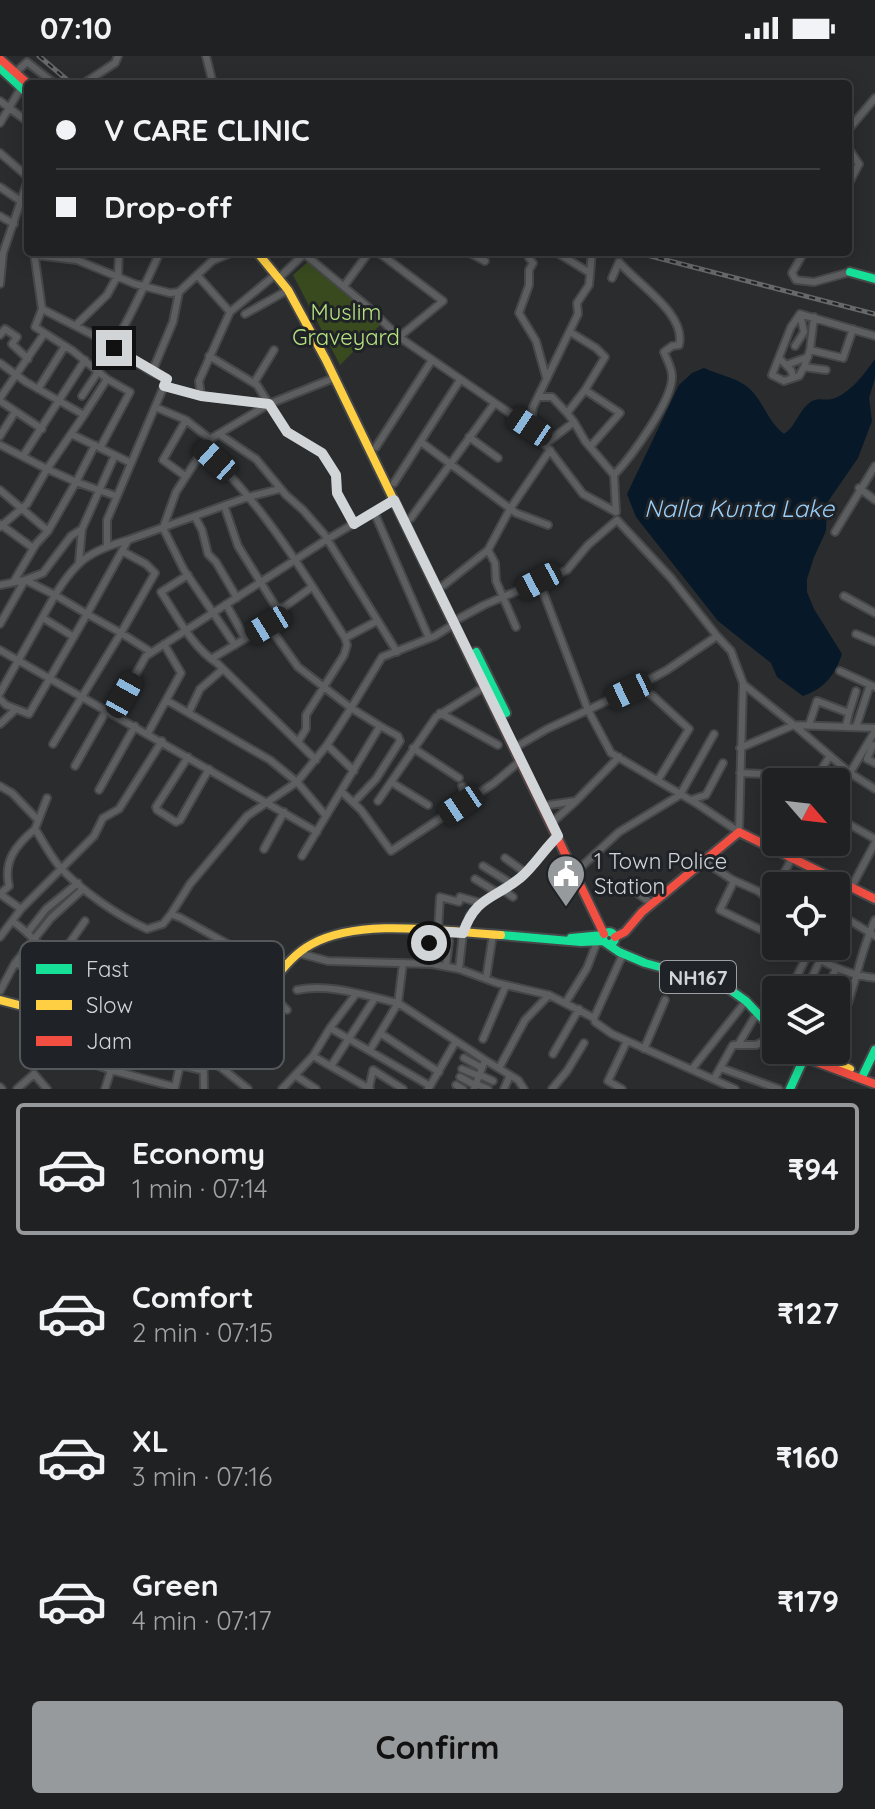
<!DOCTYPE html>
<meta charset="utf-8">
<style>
:root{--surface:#202122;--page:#2d2e2f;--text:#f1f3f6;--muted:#a2a3a5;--line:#3d3e40;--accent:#979a9c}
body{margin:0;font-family:Quicksand,sans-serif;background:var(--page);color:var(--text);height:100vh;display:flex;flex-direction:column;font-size:30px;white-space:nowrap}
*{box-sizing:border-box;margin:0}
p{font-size:26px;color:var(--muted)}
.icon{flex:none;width:44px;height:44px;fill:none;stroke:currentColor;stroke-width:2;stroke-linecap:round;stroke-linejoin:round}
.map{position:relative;height:1033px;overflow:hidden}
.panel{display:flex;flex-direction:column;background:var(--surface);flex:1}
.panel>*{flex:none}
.hud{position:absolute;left:24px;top:24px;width:828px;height:176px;border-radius:8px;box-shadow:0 4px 20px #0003,0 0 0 2px var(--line);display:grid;align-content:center;height:176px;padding:0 32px;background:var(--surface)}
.needle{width:52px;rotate:118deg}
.controls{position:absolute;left:762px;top:712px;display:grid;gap:16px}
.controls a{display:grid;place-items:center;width:88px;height:88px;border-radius:8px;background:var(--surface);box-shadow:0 4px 20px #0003,0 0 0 2px var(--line);font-size:40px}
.end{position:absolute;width:36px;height:36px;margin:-18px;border:10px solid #d2d5d8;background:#111;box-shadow:0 0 0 4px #111}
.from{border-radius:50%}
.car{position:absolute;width:24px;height:48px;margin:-24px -12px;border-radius:10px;box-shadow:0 0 6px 2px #0007;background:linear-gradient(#222 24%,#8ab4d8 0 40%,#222 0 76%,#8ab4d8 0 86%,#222 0)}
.hud b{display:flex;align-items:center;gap:28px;height:76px;font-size:30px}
.hud b+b{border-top:2px solid var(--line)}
.hud i{width:20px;height:20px;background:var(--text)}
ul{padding:14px 0 0;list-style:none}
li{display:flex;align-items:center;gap:24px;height:132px;margin:0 16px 12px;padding:0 16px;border:4px solid transparent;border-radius:8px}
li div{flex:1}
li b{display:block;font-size:30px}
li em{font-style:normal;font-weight:700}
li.current{border-color:var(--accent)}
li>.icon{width:72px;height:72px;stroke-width:1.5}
.cta{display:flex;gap:16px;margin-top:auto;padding:16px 32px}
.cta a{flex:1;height:92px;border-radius:8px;background:var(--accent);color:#111;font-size:32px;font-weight:700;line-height:92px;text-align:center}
.status{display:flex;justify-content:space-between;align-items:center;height:56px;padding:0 40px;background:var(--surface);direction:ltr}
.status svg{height:22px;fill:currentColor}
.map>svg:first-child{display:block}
.green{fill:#384a1e}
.water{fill:#071928}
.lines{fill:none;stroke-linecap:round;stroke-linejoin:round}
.street-casing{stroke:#454749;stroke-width:10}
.fast-casing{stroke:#454749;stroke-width:12}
.slow-casing{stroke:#454749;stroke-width:12}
.jam-casing{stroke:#454749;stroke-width:12}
.street{stroke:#5d5e60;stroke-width:6}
.fast{stroke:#16e098;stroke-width:8}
.slow{stroke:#ffcf43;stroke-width:8}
.jam{stroke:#f24e42;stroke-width:8}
.rail-casing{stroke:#666869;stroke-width:5}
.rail{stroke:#1f2226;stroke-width:2;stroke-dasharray:6;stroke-linecap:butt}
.route{stroke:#d2d5d8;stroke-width:10}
.labels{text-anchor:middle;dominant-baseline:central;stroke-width:6;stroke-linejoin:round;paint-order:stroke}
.shield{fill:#1f2226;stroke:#9c9fa3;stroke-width:2}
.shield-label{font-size:20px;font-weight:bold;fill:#d2d5d8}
.park-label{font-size:22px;fill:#b6e27f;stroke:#1f2226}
.poi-label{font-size:22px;fill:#d2d5d8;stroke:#1f2226;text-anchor:start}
.water-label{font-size:24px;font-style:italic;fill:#99cef9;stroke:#1f2226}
.key{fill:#1f2226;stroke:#55585b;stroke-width:2}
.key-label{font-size:22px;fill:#d2d5d8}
</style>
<div class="status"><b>07:10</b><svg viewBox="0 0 49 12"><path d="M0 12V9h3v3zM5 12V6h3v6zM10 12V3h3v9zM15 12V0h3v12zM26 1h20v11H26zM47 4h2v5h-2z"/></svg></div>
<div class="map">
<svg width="875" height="1033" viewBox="0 0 875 1033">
<rect width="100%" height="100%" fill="#2a2c2e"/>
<path class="green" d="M309,205L381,268L340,309L293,219Z"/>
<path class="water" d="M875,303V322L869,342L872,365L858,402L827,447L826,475L814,501L807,523V536L814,553L842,598C835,619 824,633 803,640L777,621L771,607L718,565L636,461L627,438L679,329L692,317L704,312C719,319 738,322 750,333C764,347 768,366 784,378C795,371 798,357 808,348C817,340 823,345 832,343C850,338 865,317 875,303Z"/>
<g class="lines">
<g class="street-casing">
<path id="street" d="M206,0L213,28
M15,17L27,6L55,28
M83,28L115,7L118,0
M0,45L28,66
M0,67L21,32
M848,74L875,42
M848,92L859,108L848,129
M0,97L28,121
M0,131L22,146L28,147
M0,160L14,168
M34,196L42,253L35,271L73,295L107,323L84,359
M302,196L368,251L399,281L530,371L545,388L583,438L616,456
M378,196L443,245L399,281
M457,196L470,197L485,205
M532,196L529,202L533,207L529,214V229L519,257L536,285L546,321
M556,196L590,217
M804,196L792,217L796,224L814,226L850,216
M35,199L77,204L135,228L170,237L179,236L212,205L233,196
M197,219L230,256
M275,219L230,256L199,325L201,340L269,348L334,322
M279,222L304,198
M612,222L619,206C637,228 687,258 679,289L672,290L664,296C667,304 672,312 672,320C673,344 631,401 614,419
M0,228L3,197L28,124
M344,230L369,196
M42,253L93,279L152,316
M245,258L288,234
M814,261L810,294L843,302L853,273
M76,269L107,239L118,219L119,196
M570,276L596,292L605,301L585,334L620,357L590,391
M0,279L5,273L17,281L12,288L28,303
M795,290L804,276L800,258
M810,294L804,311L826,314
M209,300L257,329L269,348
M779,302L791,314L793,320
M0,307L26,326L84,359L47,413L0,389
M786,309L808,301
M804,311L799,320L784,325L772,319L791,271L800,258L875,280
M107,323L130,336L100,392L129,406
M254,327L274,294
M164,330L201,340
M38,333L65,290
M82,340C114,294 137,247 160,196
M538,341H552L567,357
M0,342L44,278
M0,345L42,373
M155,351L167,323L152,316L173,266L179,236
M574,366L567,357L585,334
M530,371L533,351L578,258L577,247L589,229L592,196
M71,378L96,390
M219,378L256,403L286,439L303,454L324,478L397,596
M0,380L15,356
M469,381L498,402
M421,386L516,457L548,469
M545,388L574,366L585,385L614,419L616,456
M95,389L76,426L116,440
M376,391L432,304
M203,393C260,444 305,518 345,582L377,565
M23,400L85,304
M185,420L163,404L186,364
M394,427L460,324
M859,432L875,444
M0,434L48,475
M225,452L238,490L276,551L283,552L312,531
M374,456L429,582
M195,461L202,474L208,498L216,506L237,542
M411,462L494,348
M0,468L33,492
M0,471L27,448L47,413L76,426L48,475L36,488L14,525
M835,476L875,410
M107,490V464L155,351L186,364L210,383
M488,494L495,507L496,525L516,571
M122,495L87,558L121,577L155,517L146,508L122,495L128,484L248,441L280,433
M79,506L82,473L115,399
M188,519L161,536C177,560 192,591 217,607L316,704
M25,524L55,539C76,505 89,495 128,484
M25,524L43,517L71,480L82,473
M539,525L588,654L638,630
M0,529L25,524L0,568
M444,529L488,494L510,453L550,394
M844,540L875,557
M226,548L245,582
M43,562L74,581
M460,562L484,549L567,514L588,489L617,464L671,522L717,580
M856,578L875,586
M235,589L184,514L163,472L176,436L210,383L269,348L287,376L322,397L336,419L337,437L354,468
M0,594L317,776
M211,603L268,569L298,611L351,652L327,689L297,726L326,760
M840,615L875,631
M0,637L55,539L87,558L29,658L6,649L0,643
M166,644L270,704L297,726L247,760L190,828L171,858
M189,656L200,633L223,613
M440,657L498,689
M849,657L856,635
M113,658L146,600L326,484L394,444
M0,668L16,653
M794,669L850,717L875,675
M794,669L875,672
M809,669L817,645L849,657L846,670
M856,671L870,629
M148,677L181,617L164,588
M298,686L306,673V659L344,599L347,589L345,582
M53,688L121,577L151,596
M327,689L354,715
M873,689L867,703L875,707
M516,691L547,673L588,654L611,697L699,749L739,776
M413,692L459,722
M740,692L794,669L743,628
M188,701L156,751L157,754L176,766L180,764L209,713
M75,710L106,655
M740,717L767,718L778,726
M850,717L875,733
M658,724L689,673L653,640L638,630L667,614L717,580L731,595L743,627L739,776
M391,726L428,749
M813,726L830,700
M0,730L12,737L37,763
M462,730L467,745
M99,734L135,670
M341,735L361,754L391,795L494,727L520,705
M47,742L35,773C43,785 49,798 59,810C80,834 118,860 147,873L163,868L171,858L181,862L262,907L277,920
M691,744L706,739L723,707
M378,745L436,661L484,631
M354,746L376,723L400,685L398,680L380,670
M549,749L576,745L619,701
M838,762L875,783
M556,763L576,745
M35,773C16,789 3,805 9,830L0,838L21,853L94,780L103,762L119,753L162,685
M767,789L776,774
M264,793L284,756
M302,800L380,670L351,652L382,601L435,580L454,568
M505,802L526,817
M704,805L731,823L758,835L776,849
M483,810L512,828
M580,812L619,776L680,739L714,678
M475,823L498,837
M734,825L720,854L776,881
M777,830L792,802
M851,832L875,787
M632,833L652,848
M503,834L513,841
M836,842L843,828
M21,853L12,865C34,879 49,904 74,914L75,939L66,960
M836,856L875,880
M438,875L440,841L459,846L460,841L481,847
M446,875L445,882L449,885L446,910
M28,876L46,853L78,827
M0,881L12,865
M794,890C821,904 844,919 875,922
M298,897L328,905L432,908L459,913L497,927L549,939L594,962L595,966L612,978L735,1033
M57,905L85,865
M15,907L51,862L83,833
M425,908L429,875
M459,913L463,877L470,859L481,847L522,821L558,780
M486,923L493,878
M267,934L287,954
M297,934C330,927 366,940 398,947L403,907
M790,934L812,890
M806,934L820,904
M827,934L836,912
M0,935L15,907L57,925L64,910
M566,946L587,912L597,886
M594,962L623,898
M330,972L356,938
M216,977L246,998
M380,977L439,1016
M836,978C854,942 858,900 875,864
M140,981C149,961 158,943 174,927C192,910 204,907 218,883
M203,983L204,1033
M483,983L506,929
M456,985L485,1004L474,1033
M738,989L754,962L760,960
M45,991L111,1014L125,977
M644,993L665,944
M370,994L398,947L456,985L430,1030
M204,998L248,1033
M553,998L579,953
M67,999L80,964
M313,1000L330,972L425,1027L430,1030L428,1033
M464,1002L482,1012
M485,1004L518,1024L524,1033
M331,1010L375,942
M499,1012L525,964L549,939
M721,1012L779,1033
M462,1013L479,1020
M692,1013L746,945
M480,1019L493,1025
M296,1020L316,1033
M460,1021L475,1029
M714,1023L733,989H756L776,979
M476,1028L488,1033
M456,1029L463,1033
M0,1031L2,1033
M369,1032L373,1014L403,1033
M17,1033L34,1018L47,1033
M105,1033L111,1014L175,1031L180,1009L202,1014
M282,1033L313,1000L370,1033
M504,1033L510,1019
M552,1033L567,1015L584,987
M622,1033L608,1025L627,985"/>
</g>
<g class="fast-casing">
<path id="fast" d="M0,12L28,38
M850,216L875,223
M476,596L506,657
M603 882a6 6 0 1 1 12 0a6 6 0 1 1-12 0Z
M501,879L581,886L604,885
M571,882L603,879
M606,887L619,896L645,907L722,928L746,945L776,977
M863,1019L875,994
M790,1033L805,1000"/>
</g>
<g class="slow-casing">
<path id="slow" d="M257,196L288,234L326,304L445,550
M0,944L164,987C208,986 241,966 268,931C281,915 293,898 312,888C362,861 445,876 501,879
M813,994L850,1013"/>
</g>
<g class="jam-casing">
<path id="jam" d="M0,3L28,28
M445,550L604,878
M615,881L625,876L642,856L739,776L875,843
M795,994L811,1004L875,1028"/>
</g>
<use href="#street" class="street"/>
<use href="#fast" class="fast"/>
<use href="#slow" class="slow"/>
<use href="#jam" class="jam"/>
<g class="rail-casing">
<path id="rail" d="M39,0L72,28
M635,196L875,258"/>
</g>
<use href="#rail" class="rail"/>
</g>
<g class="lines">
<path class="route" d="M114,292L167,323L164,330L201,340L269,348L287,376L322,397L336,419L337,437L354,468L394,444L558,780C544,793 534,811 520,822C493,844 476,840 463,877L429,875V887"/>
</g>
<defs>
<g id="civic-pin" transform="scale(2)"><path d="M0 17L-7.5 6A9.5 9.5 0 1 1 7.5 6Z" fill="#979a9c" stroke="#1f2226"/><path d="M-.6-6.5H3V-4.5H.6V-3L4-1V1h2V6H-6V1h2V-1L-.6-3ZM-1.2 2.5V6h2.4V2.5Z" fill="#fff"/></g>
</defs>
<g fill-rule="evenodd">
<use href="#civic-pin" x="566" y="818"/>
</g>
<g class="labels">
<rect class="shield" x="660" y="905" width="76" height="32" rx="6"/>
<g class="shield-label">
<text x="698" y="921">NH167</text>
</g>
<g class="park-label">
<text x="346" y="256">Muslim<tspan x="346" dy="25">Graveyard</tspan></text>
</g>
<g class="poi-label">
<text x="594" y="805">1 Town Police<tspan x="594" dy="25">Station</tspan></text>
</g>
<g class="water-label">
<text x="739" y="452">Nalla Kunta Lake</text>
</g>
</g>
<rect x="20" y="885" width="264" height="128" rx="12" class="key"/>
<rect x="36" y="908" width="36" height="10" fill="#16e098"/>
<rect x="36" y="944" width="36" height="10" fill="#ffcf43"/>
<rect x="36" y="980" width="36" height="10" fill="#f24e42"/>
<g class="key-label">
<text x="86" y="921">Fast</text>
<text x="86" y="957">Slow</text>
<text x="86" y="993">Jam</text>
</g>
</svg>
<div class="controls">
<a><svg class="needle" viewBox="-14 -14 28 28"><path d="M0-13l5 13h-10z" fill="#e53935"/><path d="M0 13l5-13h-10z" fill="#a2a3a5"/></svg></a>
<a><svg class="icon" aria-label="locate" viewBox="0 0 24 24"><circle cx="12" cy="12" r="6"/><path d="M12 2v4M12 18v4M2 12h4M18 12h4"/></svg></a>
<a><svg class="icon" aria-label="layers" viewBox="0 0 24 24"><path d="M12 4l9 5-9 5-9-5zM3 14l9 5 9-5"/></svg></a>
</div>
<i class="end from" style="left:429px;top:887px"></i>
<i class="end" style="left:114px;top:292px"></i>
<i class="car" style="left:530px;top:371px;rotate:304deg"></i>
<i class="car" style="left:215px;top:404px;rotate:312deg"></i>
<i class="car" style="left:539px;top:525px;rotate:242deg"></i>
<i class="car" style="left:268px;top:569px;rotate:239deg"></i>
<i class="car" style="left:629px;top:635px;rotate:245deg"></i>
<i class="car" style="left:124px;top:639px;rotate:29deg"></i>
<i class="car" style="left:461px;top:749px;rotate:236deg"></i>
<div class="hud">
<b><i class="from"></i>V CARE CLINIC</b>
<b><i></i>Drop-off</b>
</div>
</div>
<section class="panel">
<ul>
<li class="current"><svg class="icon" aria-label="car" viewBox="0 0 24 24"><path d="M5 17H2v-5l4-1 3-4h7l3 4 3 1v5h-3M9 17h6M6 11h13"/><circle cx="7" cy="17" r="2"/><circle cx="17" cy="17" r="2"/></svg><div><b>Economy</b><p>1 min · 07:14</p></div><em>₹94</em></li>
<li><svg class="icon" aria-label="car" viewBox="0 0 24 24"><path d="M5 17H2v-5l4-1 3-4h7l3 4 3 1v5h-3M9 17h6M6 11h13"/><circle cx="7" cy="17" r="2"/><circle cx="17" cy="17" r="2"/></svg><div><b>Comfort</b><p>2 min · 07:15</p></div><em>₹127</em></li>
<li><svg class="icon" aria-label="car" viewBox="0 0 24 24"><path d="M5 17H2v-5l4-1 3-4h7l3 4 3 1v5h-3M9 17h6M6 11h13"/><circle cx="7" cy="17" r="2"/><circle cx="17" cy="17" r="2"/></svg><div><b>XL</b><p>3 min · 07:16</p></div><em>₹160</em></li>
<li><svg class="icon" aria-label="car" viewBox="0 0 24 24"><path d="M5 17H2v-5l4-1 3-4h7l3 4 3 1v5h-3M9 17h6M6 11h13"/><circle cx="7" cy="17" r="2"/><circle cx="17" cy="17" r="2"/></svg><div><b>Green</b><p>4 min · 07:17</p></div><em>₹179</em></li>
</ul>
<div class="cta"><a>Confirm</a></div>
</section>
